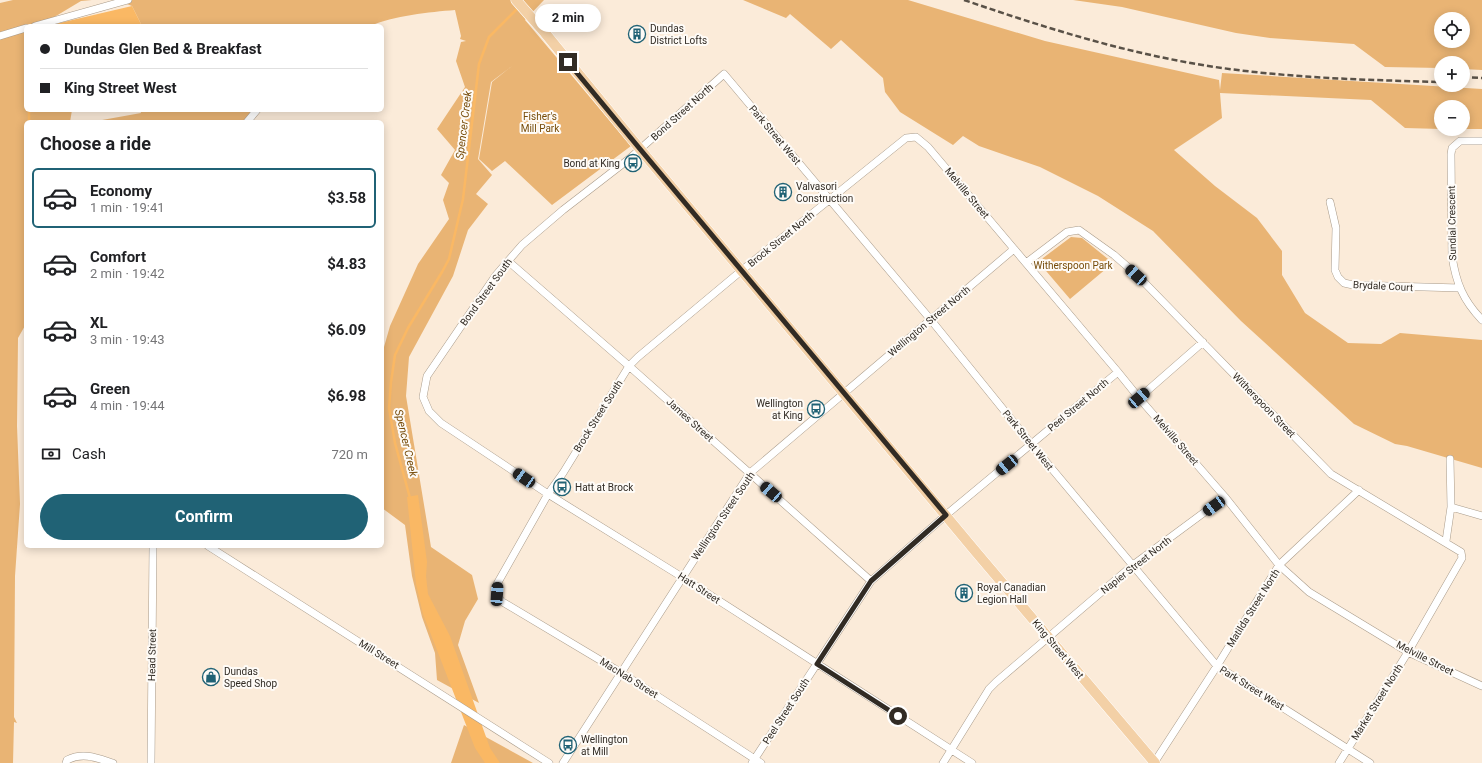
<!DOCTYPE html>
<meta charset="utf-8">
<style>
:root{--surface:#fff;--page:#f6f6f6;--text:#202124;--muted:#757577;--line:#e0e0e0;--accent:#206275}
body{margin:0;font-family:Roboto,sans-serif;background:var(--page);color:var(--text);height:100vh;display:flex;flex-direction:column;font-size:15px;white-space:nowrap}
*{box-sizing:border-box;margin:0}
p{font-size:13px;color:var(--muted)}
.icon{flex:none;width:22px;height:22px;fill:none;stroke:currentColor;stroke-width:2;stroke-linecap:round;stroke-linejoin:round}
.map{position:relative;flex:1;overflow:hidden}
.side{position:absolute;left:24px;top:120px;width:360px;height:428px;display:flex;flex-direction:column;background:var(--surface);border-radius:6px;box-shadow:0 2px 10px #0003}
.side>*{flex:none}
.guide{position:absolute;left:24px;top:24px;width:360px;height:88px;border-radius:6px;box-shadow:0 2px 10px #0003;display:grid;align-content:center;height:88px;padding:0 16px;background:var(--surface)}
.controls{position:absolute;left:1434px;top:12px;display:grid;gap:8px}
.controls a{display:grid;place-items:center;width:36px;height:36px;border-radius:50%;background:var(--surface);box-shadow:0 2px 10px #0003;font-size:20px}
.end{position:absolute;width:18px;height:18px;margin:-9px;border:5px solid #312b24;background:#fff;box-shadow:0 0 0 2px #fff}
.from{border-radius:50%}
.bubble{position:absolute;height:28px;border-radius:14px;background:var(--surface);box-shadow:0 2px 10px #0003;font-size:13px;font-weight:700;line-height:28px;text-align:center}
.car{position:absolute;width:12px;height:24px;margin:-12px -6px;border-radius:5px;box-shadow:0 0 3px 1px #0007;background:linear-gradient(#222 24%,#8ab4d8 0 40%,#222 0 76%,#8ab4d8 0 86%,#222 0)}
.guide b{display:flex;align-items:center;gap:14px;height:38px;font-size:15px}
.guide b+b{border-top:1px solid var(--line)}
.guide i{width:10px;height:10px;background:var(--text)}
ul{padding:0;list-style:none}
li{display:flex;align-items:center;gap:12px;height:60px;margin:0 8px 6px;padding:0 8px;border:2px solid transparent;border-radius:6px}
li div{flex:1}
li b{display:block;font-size:15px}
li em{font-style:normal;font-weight:700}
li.active{border-color:var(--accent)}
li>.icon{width:36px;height:36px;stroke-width:1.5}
h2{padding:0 16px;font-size:18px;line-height:48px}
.pay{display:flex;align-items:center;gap:10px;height:44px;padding:0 16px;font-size:15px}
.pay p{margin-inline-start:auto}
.cta{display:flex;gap:8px;margin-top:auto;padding:8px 16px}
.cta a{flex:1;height:46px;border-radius:24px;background:var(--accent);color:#fff;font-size:16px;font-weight:700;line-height:46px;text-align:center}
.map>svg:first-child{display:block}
.green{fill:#e9b474;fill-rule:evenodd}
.water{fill:#fab864}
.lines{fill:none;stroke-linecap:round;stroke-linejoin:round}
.stream{stroke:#fab864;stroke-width:2.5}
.street-casing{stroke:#a99b8a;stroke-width:8}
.primary-casing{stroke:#fff;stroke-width:11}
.street{stroke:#fff;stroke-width:7}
.primary{stroke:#f3d0a6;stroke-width:10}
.rail{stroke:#595147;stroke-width:2.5;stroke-dasharray:6 3;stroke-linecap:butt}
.route{stroke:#312b24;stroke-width:5}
.labels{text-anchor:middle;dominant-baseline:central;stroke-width:4;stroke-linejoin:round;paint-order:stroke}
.poi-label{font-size:10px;fill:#312b24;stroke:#fefbf7;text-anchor:start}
.street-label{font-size:10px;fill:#312b24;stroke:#fefbf7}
.park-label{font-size:10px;fill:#774c09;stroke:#fefbf7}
.water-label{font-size:11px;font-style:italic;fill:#784d0b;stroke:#fefbf7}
</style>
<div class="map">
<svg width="1482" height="763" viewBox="0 0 1482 763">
<rect width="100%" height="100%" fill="#fbebd9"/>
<path class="green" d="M13,0H92L81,1L46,22V26H26V110H72L70,122H26V324L18,338L17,426L20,504L15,576L14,717L17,723L14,722L13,763H0V3Z
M116,0H544L525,20L631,146L552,205L505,161L492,171L479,159L492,82L512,66L491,82L478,159L492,175L476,194L488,204L468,230L453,276L409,357L406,396L431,547L472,575L478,599L465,621L458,645L479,703L437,680L435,653L422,617L412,576L405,525L382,508V354L390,326L418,264L449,219L443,200L449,183L441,175L455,150L437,129L465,87L456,61L461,42L466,41L460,39L461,36L455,10C430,12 393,16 370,26H142L132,6Z
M743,0H908L1045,41L1219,80L1220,90L1222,73L1482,89V129H1455H1463V107H1441V129L1405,128L1371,100L1220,93L1222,118L1174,150L1215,186L1257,218L1282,251V275L1305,313L1348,343L1381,344L1400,333L1482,340V468L1407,446L1395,444L1354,424L1241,321L1153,231L1098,196L1040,167L979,146L963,136L953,145L900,112L885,92L883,78L841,40L831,49L790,14L786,18Z
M1073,0H1482V70L1463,69V63H1441V68L1385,67L1354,44L1270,38L1236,33L1122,7ZM1441,19H1463V41H1441Z
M140,110H262L251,122H91L141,113Z
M1071,237L1082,238L1113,263L1070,299L1041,265V262L1043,258Z
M464,725L533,763H451Z"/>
<path class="water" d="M132,6L142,26H52L51,25Z
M418,495L427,562L426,576L428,594L450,636L490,748L500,763H485L475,748L423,614L416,584L407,497Z"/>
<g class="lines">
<path class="stream" d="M29,110V122
M26,363V353
M410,498L395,443L389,408L391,382L395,355L408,328L442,272L449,259L463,199L479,64L489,37L519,7"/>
<g class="street-casing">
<path id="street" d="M35,26L128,0
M0,36L26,28
M247,122L257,110
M1482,141H1460L1452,148L1451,154L1452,256C1456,283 1463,300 1482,320
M1330,202L1336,228L1335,270L1338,277L1344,283L1353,285L1460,288
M508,261L629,366L871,581
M1026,263L1067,232L1079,230L1114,255L1137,275L1331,474L1461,552L1462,558L1408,652L1339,763
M1139,398L1203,342
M1451,507L1482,516
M1446,541L1451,507L1450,459
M208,546L549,763
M66,763L67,760C83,752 97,758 113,763
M151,763L153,546
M563,763L750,473L1014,249
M752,763L871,581L946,515L1118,372
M761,763L620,672L501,601L497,594V584L548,494L563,473L629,366L638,357L741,271L906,138L916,137L928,147L1118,372L1139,398L1225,497L1279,565L1309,592L1408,652L1482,686
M943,763L989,689L996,682L1133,565L1225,497
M972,763L682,577L548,494L441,423L429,411L423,397L427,376L496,275L522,245L563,210L629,159L724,74L931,320L1032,445L1217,666L1370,763
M1154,763L1217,666L1279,565L1359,490"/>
</g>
<g class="primary-casing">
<path id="primary" d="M516,0L545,33L640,149L976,552L1155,763"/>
</g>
<use href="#street" class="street"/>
<use href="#primary" class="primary"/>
<path class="rail" d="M964,0C1046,28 1128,54 1215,67C1290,78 1365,80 1441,82
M1463,77L1482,78"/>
</g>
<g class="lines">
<path class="route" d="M568,62L640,149L946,515L871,581L817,664L898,716"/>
</g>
<defs>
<g id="building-ring" transform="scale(0.9)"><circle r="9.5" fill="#fefbf7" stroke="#206275" stroke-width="1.5"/><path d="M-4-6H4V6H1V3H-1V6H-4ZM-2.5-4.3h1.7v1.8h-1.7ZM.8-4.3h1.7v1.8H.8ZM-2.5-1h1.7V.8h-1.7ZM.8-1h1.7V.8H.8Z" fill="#206275"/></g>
<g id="bus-ring" transform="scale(0.9)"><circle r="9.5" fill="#fefbf7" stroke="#206275" stroke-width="1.5"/><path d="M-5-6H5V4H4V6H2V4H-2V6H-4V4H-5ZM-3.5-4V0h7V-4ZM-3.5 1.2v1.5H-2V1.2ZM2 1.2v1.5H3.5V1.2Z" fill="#206275"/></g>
<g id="shop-ring" transform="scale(0.9)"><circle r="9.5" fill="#fefbf7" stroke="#206275" stroke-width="1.5"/><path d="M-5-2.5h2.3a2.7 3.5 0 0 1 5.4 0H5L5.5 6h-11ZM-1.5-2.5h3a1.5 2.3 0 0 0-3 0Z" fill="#206275"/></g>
</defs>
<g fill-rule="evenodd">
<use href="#building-ring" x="637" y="34"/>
<use href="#bus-ring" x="633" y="163"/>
<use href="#building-ring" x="783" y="192"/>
<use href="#bus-ring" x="816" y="409"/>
<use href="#bus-ring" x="562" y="487"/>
<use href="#building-ring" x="964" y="593"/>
<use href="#shop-ring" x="211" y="677"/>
<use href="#bus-ring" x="568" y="745"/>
</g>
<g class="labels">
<g class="poi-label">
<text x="650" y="28">Dundas<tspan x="650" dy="12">District Lofts</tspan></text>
<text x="620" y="163" text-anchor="end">Bond at King</text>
<text x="796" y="186">Valvasori<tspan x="796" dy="12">Construction</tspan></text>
<text x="803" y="403" text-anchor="end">Wellington<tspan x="803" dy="12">at King</tspan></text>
<text x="575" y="487">Hatt at Brock</text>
<text x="977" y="587">Royal Canadian<tspan x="977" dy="12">Legion Hall</tspan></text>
<text x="224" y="671">Dundas<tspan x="224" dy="12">Speed Shop</tspan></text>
<text x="581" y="739">Wellington<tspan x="581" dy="12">at Mill</tspan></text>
</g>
<g class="street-label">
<text transform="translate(682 112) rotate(-42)">Bond Street North</text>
<text transform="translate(775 135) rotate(50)">Park Street West</text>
<text transform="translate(967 193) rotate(50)">Melville Street</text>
<text transform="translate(1452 223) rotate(-91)">Sundial Crescent</text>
<text transform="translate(781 239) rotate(-39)">Brock Street North</text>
<text transform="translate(1383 286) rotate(3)">Brydale Court</text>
<text transform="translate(486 292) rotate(-54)">Bond Street South</text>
<text transform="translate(929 321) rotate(-40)">Wellington Street North</text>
<text transform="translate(1078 405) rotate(-40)">Peel Street North</text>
<text transform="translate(1264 405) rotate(46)">Witherspoon Street</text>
<text transform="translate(598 416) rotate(-58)">Brock Street South</text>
<text transform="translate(690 420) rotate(42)">James Street</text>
<text transform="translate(1028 440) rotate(51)">Park Street West</text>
<text transform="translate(1176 440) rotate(49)">Melville Street</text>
<text transform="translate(723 516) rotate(-56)">Wellington Street South</text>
<text transform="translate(1136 565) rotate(-38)">Napier Street North</text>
<text transform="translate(699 588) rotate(33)">Hatt Street</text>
<text transform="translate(1253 608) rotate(-58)">Matilda Street North</text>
<text transform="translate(1058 649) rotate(50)">King Street West</text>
<text transform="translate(379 654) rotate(32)">Mill Street</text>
<text transform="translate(152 655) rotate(-89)">Head Street</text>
<text transform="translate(1425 658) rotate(27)">Melville Street</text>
<text transform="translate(629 678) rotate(32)">MacNab Street</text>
<text transform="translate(1252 688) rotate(32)">Park Street West</text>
<text transform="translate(1377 702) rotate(-58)">Market Street North</text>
<text transform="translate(786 711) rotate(-57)">Peel Street South</text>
</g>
<g class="park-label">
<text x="540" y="116">Fisher's<tspan x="540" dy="12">Mill Park</tspan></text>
<text x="1073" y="265">Witherspoon Park</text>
</g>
<g class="water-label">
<text transform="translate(464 125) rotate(-83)">Spencer Creek</text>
<text transform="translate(406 443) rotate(77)">Spencer Creek</text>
</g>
</g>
</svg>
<div class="controls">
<a><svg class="icon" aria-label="locate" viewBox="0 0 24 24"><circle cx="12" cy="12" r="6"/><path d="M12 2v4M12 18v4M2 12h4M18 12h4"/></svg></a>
<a>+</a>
<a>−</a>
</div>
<i class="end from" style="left:898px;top:716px"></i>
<i class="end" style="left:568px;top:62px"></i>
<div class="bubble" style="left:535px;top:4px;width:66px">2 min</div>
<i class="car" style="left:1136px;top:275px;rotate:312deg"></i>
<i class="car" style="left:1139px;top:398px;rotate:49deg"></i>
<i class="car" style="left:1007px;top:465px;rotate:231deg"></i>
<i class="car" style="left:524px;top:478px;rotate:304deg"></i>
<i class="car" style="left:771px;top:492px;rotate:311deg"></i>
<i class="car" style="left:1214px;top:506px;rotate:234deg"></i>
<i class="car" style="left:497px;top:594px;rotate:4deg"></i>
<div class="guide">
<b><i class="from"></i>Dundas Glen Bed &amp; Breakfast</b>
<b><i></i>King Street West</b>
</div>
<section class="side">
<h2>Choose a ride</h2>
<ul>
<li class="active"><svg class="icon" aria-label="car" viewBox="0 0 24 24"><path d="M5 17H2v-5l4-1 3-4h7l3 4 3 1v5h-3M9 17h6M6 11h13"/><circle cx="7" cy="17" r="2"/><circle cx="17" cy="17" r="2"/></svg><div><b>Economy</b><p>1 min · 19:41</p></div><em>$3.58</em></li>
<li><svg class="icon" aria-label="car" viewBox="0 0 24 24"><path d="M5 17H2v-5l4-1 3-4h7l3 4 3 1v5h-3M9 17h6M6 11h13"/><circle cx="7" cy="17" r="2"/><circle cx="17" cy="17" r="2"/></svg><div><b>Comfort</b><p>2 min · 19:42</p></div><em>$4.83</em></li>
<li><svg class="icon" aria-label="car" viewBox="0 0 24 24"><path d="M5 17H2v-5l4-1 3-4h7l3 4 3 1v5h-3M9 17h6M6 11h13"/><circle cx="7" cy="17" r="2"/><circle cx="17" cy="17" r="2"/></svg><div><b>XL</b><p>3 min · 19:43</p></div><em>$6.09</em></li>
<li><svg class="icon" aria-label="car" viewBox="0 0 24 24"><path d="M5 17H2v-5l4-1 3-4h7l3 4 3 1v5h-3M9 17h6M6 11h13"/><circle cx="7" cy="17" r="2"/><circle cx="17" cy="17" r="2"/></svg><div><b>Green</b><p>4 min · 19:44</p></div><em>$6.98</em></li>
</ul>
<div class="pay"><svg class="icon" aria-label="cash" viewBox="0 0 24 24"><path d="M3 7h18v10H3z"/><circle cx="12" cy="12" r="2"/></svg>Cash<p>720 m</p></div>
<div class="cta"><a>Confirm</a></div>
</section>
</div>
